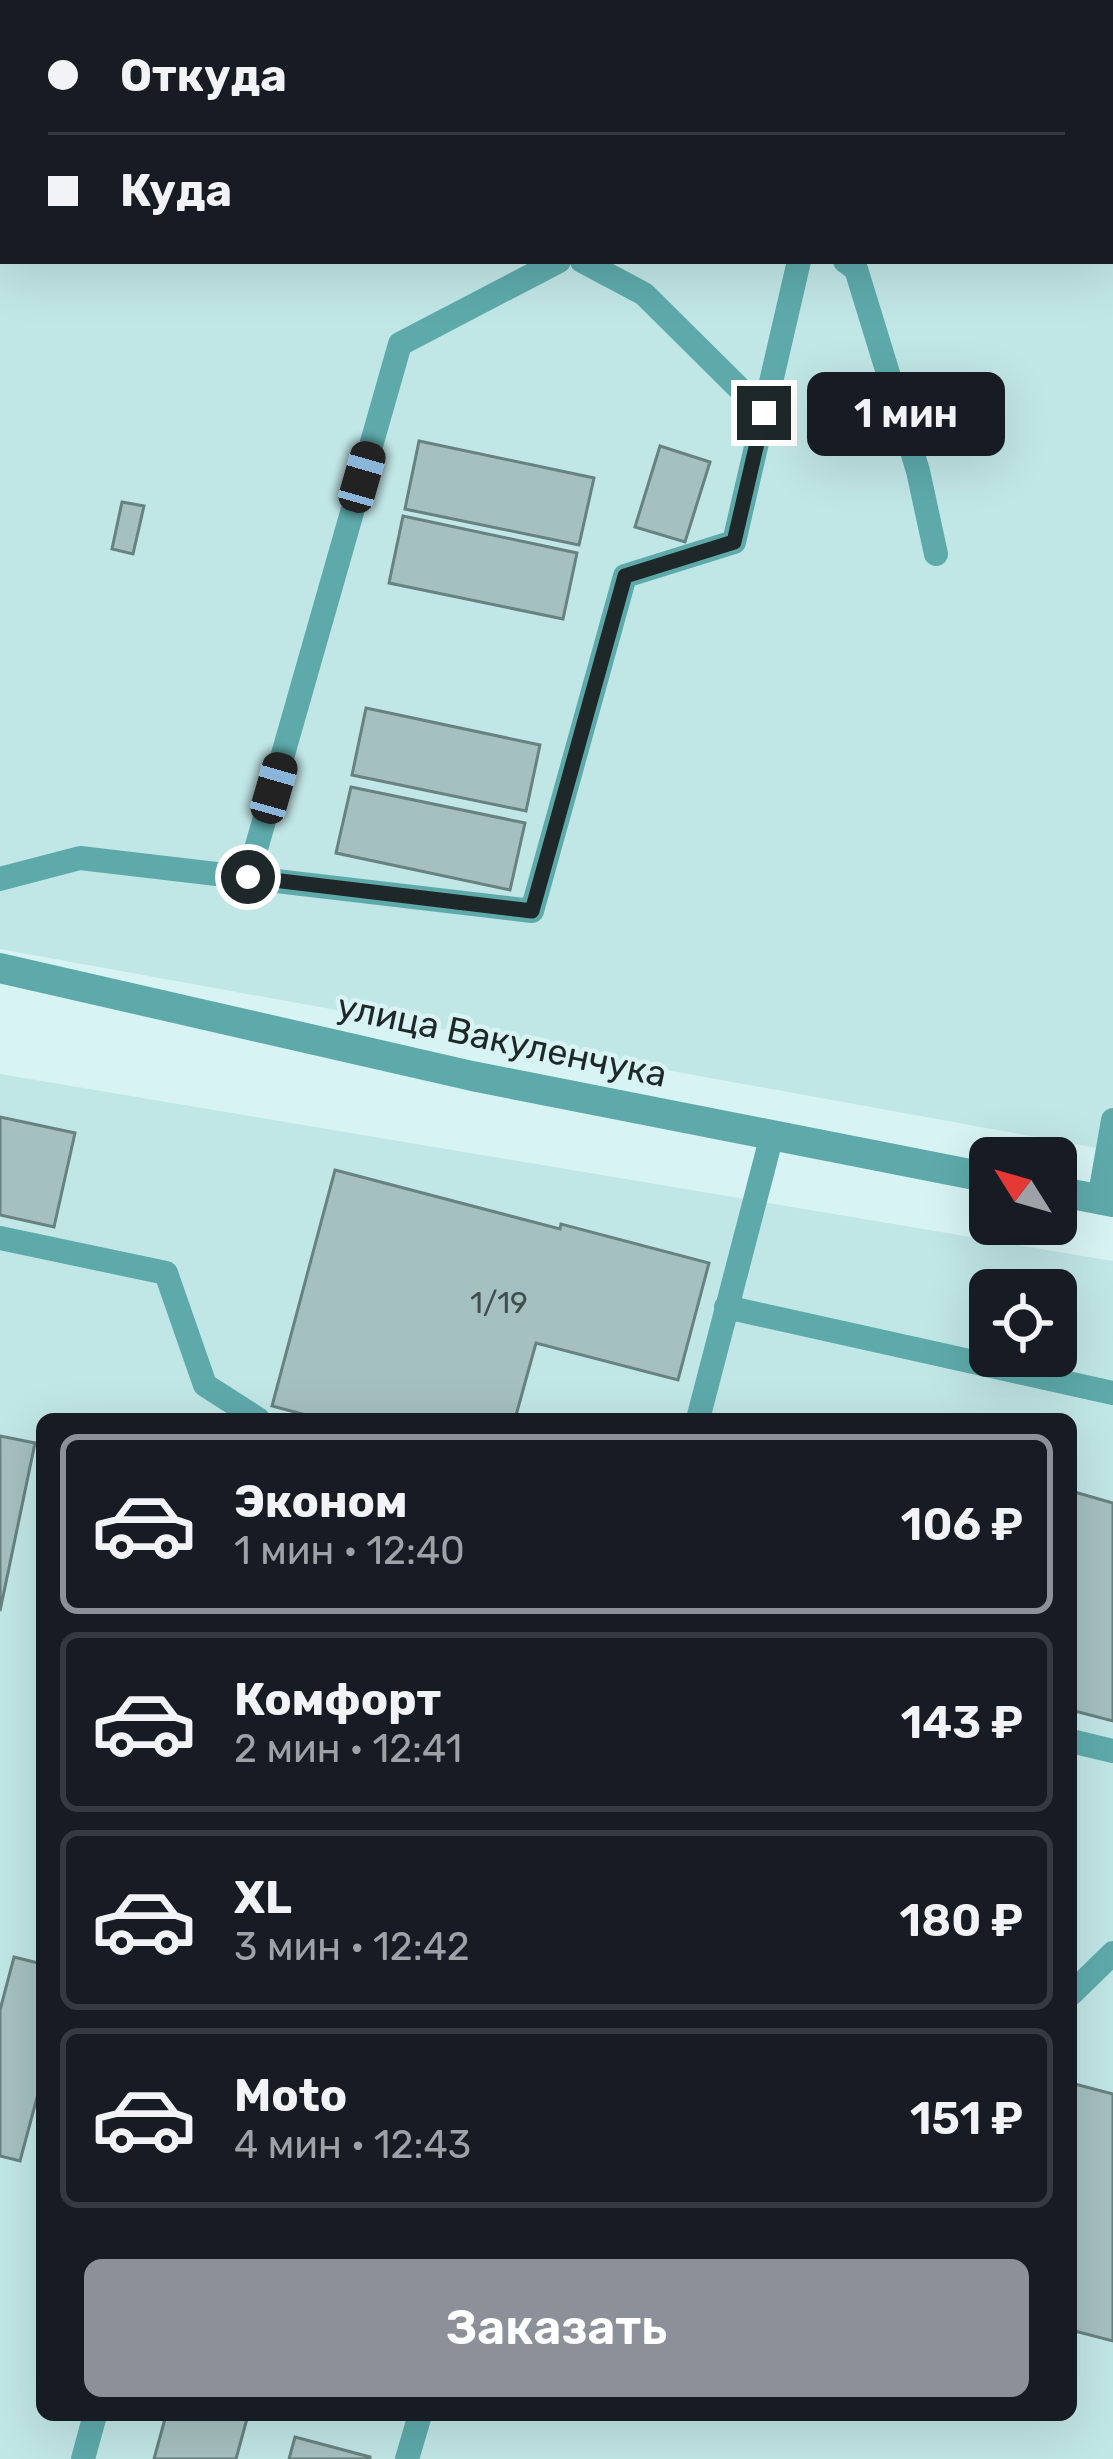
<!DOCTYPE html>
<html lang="ru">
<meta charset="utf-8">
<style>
:root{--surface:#171b24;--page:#242831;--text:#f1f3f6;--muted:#9ea1a6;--line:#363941;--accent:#8c9099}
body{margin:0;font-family:Rubik,sans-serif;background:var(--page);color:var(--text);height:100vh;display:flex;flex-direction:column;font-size:45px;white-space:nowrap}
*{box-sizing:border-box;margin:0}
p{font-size:39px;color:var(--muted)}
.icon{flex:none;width:66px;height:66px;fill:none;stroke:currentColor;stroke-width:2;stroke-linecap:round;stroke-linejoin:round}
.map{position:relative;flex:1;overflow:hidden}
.drawer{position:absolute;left:36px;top:1413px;width:1041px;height:1008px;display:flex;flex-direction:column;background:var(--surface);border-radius:18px;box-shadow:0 12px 48px #0002}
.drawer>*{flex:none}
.hud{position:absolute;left:0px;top:0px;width:1113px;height:264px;box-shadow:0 12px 48px #0002;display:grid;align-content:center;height:264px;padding:0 48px;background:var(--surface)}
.needle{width:78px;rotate:307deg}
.buttons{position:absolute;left:969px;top:1137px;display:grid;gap:24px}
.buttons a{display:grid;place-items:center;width:108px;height:108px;border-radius:18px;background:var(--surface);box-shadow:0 12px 48px #0002;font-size:60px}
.end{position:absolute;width:54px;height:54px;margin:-27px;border:15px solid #1e2828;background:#fff;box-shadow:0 0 0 6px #fff}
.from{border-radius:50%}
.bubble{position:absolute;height:84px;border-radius:18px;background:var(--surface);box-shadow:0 12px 48px #0002;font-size:39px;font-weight:600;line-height:84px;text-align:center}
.car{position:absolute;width:36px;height:72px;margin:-36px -18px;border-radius:15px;box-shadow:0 0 9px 3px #0007;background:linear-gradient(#222 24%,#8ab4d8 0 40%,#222 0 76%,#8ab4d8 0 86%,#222 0)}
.hud b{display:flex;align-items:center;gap:42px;height:114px;font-size:45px}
.hud b+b{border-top:3px solid var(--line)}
.hud i{width:30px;height:30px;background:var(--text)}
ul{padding:21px 0 0;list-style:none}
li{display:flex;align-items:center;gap:36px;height:180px;margin:0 24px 18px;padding:0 24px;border:6px solid var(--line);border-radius:18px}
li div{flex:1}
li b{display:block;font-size:45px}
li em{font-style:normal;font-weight:600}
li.current{border-color:var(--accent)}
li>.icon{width:108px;height:108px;stroke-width:1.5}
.action{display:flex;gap:24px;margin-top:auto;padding:24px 48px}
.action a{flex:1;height:138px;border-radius:18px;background:var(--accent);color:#fff;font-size:48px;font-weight:600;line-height:138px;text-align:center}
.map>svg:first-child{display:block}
.built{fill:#c1e6e6;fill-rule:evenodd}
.building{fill:#a5c0c0;stroke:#688181;stroke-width:3}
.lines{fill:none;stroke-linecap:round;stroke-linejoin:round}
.service{stroke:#5eaaab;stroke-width:24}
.minor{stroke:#5eaaab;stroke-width:30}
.route{stroke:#1e2828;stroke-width:15}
.labels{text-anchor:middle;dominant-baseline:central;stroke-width:9;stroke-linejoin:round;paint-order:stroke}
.number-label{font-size:30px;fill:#404e4e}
.street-label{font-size:36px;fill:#1e2828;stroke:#d7f3f3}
</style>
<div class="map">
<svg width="1113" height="2459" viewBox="0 0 1113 2459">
<rect width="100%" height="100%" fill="#d7f3f3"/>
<path class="built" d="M0,0H1113V1151L0,949ZM3,3H1110V261H3Z
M0,1074L1113,1261V2459H0ZM990,1290H1056V1356H990ZM42,1419H1071V2415H42Z"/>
<path class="building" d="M419,441L594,478L579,545L405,509Z
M660,446L710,462L685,542L635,527Z
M122,502L144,506L133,554L112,549Z
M403,516L577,553L563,619L389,583Z
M366,708L540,745L526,811L352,775Z
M351,787L525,823L510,890L336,853Z
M0,1117L75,1133L54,1227L0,1215Z
M335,1170L560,1229L561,1224L709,1263L678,1380L536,1343L515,1419H321L272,1406Z
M0,1436L35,1443L0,1611Z
M1071,1491L1113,1503V1721L1071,1710Z
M14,1957L42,1964V2079L20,2161L0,2156V2010Z
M1071,2083L1113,2094V2341L1071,2330Z
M166,2415H248L236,2459H154Z
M295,2437L370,2457V2459H289Z"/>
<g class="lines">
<path class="service" d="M858,3L859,0
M582,261L644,294L764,413
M845,261L856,269L918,471L936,554
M248,877L400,344L559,261
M0,879L80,858L532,911L625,576L734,542L799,261
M1099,1200L1113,1120
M0,1238L166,1273L205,1385L258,1419
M726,1307L1113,1393
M698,1419L772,1135
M1071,1741L1113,1751
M1071,1994L1113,1953
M83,2459L95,2415
M407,2459L420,2415"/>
<path class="minor" d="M0,968L472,1076L990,1178
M1056,1191L1113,1202"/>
</g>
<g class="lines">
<path class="route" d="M248,877L532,911L625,576L734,542L764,413"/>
</g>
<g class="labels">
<g class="number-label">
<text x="499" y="1303">1/19</text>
</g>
<g class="street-label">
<text transform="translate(502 1040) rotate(12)">улица Вакуленчука</text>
</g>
</g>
</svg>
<div class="buttons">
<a><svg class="needle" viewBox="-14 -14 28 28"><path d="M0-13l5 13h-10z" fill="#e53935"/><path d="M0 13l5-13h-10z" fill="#9ea1a6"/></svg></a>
<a><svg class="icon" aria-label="locate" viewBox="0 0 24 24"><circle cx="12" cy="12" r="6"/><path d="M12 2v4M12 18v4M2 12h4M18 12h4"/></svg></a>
</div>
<i class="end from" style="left:248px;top:877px"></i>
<i class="end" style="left:764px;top:413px"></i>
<div class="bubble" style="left:807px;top:372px;width:198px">1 мин</div>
<i class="car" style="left:362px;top:477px;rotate:16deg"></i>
<i class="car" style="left:274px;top:788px;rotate:16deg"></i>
<div class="hud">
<b><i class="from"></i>Откуда</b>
<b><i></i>Куда</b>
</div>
<section class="drawer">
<ul>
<li class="current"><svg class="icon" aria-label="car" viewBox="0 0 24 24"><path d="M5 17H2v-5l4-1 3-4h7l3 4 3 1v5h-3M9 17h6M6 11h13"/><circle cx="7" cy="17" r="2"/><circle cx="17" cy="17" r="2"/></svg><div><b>Эконом</b><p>1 мин · 12:40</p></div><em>106 ₽</em></li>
<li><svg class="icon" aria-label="car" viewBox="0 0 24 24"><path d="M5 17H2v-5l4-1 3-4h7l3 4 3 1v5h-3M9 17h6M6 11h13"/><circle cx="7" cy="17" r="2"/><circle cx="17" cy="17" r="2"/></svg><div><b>Комфорт</b><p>2 мин · 12:41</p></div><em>143 ₽</em></li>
<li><svg class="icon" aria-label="car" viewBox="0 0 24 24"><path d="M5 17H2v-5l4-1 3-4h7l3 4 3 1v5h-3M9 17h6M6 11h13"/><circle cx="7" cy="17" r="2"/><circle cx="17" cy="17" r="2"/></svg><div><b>XL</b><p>3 мин · 12:42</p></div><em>180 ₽</em></li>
<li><svg class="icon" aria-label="car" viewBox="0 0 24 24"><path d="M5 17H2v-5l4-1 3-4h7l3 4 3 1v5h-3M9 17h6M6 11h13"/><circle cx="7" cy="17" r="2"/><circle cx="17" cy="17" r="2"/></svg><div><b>Moto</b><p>4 мин · 12:43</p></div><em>151 ₽</em></li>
</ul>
<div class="action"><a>Заказать</a></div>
</section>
</div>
